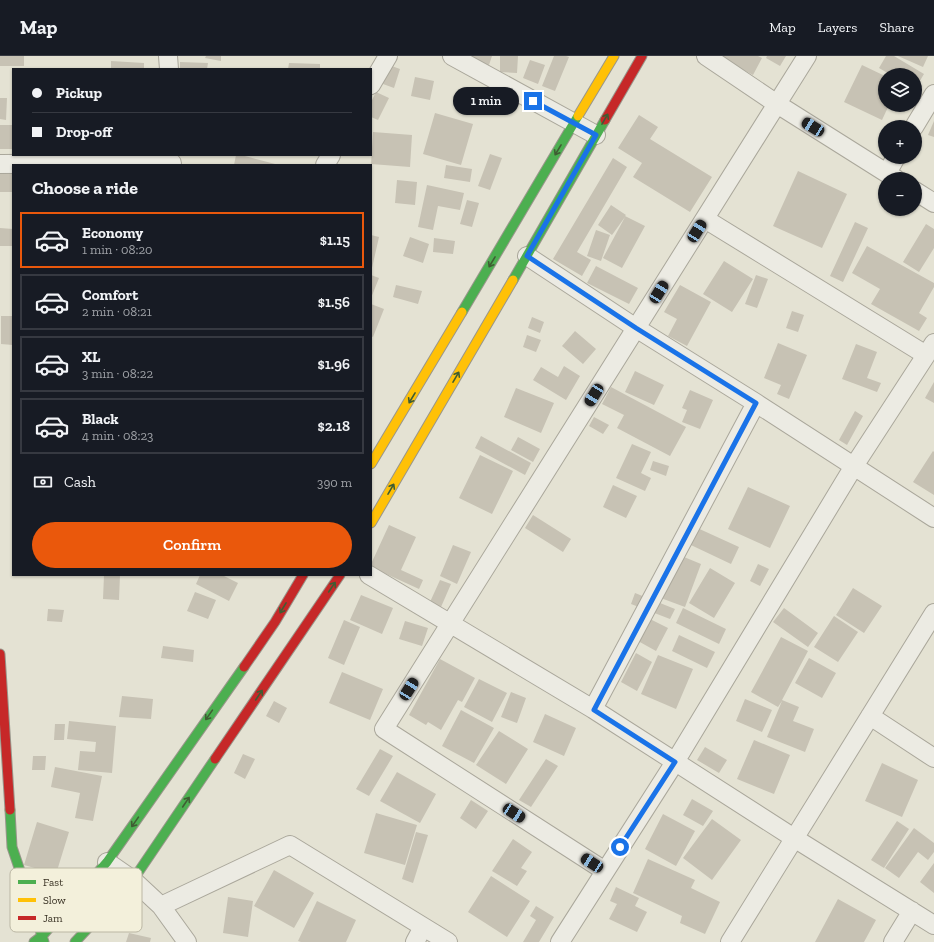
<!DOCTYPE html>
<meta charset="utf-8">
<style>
:root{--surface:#171b24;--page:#20242c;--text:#f1f3f6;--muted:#9ea1a6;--line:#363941;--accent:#ea580c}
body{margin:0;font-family:"Zilla Slab",serif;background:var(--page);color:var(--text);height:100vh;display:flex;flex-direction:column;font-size:15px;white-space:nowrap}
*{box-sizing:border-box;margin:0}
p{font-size:13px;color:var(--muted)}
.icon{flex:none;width:22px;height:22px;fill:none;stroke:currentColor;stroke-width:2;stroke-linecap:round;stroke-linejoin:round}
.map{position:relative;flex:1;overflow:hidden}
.panel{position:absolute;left:12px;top:108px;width:360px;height:412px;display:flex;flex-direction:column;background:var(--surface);border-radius:0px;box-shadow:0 1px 3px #0004}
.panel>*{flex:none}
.guide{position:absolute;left:12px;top:12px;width:360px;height:88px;border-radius:0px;box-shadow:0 1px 3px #0004;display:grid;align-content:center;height:88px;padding:0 20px;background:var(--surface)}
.tools{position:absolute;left:878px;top:12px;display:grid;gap:8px}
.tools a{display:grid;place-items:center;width:44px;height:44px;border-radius:50%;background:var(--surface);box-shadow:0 1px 3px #0004;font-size:20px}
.end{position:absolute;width:18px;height:18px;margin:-9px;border:5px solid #1a73e8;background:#fff;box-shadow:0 0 0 2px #fff}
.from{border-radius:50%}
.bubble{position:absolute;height:28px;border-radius:14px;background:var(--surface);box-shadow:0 1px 3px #0004;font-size:13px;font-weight:600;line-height:28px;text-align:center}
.car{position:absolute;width:12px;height:24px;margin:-12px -6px;border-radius:5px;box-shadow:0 0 3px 1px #0007;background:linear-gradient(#222 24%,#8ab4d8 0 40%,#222 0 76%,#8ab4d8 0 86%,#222 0)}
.guide b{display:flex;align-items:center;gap:14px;height:38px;font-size:15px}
.guide b+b{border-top:1px solid var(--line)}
.guide i{width:10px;height:10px;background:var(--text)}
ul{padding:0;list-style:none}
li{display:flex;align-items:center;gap:12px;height:56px;margin:0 8px 6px;padding:0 12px;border:2px solid var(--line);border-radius:0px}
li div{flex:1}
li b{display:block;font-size:15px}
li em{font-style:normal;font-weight:600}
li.selected{border-color:var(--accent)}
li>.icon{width:36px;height:36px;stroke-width:1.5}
h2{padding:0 20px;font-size:18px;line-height:48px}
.pay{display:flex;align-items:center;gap:10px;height:44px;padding:0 20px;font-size:15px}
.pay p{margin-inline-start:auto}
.cta{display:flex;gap:8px;margin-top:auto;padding:8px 20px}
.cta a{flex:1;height:46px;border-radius:24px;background:var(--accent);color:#fff;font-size:16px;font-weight:600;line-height:46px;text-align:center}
header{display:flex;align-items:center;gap:24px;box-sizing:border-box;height:56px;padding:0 20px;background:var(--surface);border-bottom:1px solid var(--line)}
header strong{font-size:19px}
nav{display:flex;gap:22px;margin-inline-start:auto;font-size:14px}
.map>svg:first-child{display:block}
.building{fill:#c7c2b4}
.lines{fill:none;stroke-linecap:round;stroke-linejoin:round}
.street-casing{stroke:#aaa79b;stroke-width:20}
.fast-casing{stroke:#99968b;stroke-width:11}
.slow-casing{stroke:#99968b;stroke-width:11}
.jam-casing{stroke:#99968b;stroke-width:11}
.street{stroke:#ecebe3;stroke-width:18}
.fast{stroke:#4caf50;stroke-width:9}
.slow{stroke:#ffc107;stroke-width:9}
.jam{stroke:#c62828;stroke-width:9}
.oneway{stroke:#3f5d33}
.route{stroke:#1a73e8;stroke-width:5}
.key{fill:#f3f0db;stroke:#bbb7a4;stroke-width:1}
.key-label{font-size:11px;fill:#383123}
</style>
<header>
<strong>Map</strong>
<nav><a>Map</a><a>Layers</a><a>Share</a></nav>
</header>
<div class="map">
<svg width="934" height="886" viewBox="0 0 934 886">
<rect width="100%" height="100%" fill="#e4e2d3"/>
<path class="building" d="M0,0H24V10H0Z
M206,0H221V5L205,2Z
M471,0H492L489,9L470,2Z
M500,0H518L517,17L500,16Z
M554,0H566L569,1L555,35L542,30Z
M717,0H758L762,2L753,19Z
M767,0H786L780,10L766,2Z
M886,0H894L924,18L915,33V19H891L879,12Z
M898,0H928L923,11Z
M530,4L545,9L538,28L523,22Z
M111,5L144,7V13H111Z
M180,6L208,7L207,13H180Z
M289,7L320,8V13H288Z
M389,9L400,13L394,32L383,28Z
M862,9L885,20V49H889L882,64L844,46Z
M415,21L434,25L430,44L411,40Z
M376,36L389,42L378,64L371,61V46Z
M0,42H7L6,64L0,63Z
M435,57L473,68L461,109L423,98Z
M639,59L658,71L650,83L712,121L690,156L633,121L642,107L618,92Z
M934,65V81L928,79Z
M0,69H13V93H0Z
M373,76L412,79L410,111L371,108Z
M490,98L502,102L490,134L478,130Z
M236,99H241L279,109H234Z
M613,102L627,111L577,196L591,204L582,220L553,203Z
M446,109L472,113L470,126L444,122Z
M0,114H13V136H0Z
M798,115L847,138L822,192L773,170Z
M397,124L417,126L415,149L395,147Z
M427,129L464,137L460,154L438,150L433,174L418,171Z
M467,144L479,147L472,171L460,168Z
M611,149L626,159L625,160L645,170L622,212L603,202L625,161L612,179L598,169Z
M855,166L868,172L843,226L830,220Z
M926,168L934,173V192L919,216L903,206Z
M0,172L13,173V190H0Z
M596,174L610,179L601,205L587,200Z
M371,179L379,181L372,212H371Z
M410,181L429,188L423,207L403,200Z
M434,182L455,185L453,198L433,196Z
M867,190L934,227V231L919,257L927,262L919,275L871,248L880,233L852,217Z
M724,205L753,223L732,256L703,238Z
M596,210L638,232L629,248L587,227Z
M371,219L379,222L371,242Z
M756,219L768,223L757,252L745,248Z
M396,229L422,235L418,248L393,241Z
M680,229L711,246L687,290L668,280L677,263L664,256Z
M371,248L384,253L373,281L371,280Z
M792,255L804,259L798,276L786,272Z
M1,260H13V289L1,288Z
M532,261L544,266L540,277L528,272Z
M575,275L596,293L583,308L562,290Z
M527,279L541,284L536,296L523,291Z
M778,287L807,299L789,343L777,338L781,329L764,322Z
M856,288L877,296L867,322L881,327L877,336L842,323Z
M564,310L580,320L566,344L533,324L541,311L558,321Z
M635,315L664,329L654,349L625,336Z
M934,326V347L925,342Z
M611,331L686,371L670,400L617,372L624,359L602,348Z
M516,332L554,347L541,377L504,361Z
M690,334L713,344L700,373L682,366L687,354L682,352Z
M855,355L863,360L847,389L839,384Z
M594,361L609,369L603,378L589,370Z
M481,380L531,407L525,419L475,392Z
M518,381L540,393L533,406L511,394Z
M632,388L651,396L641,417L651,422L645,435L616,422Z
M933,395L934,396V439L913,426Z
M480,399L513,415L492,458L459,442Z
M653,405L669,410L666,420L650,414Z
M613,429L637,440L626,462L603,451Z
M748,431L790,450L770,492L728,473Z
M533,459L571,483L563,496L525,472Z
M682,465L739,491L731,508L674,481Z
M389,469L416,481L401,514L423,524L419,533L371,511V508Z
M453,489L471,496L457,528L440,520Z
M667,494L701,508L685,551L650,538Z
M758,508L769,513L760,530L750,525Z
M710,512L735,527L714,562L689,547Z
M104,519H120L119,544L103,543Z
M200,519H222L238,527L229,545L196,528Z
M440,524L451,528L441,551L430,546Z
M853,532L882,550L864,577L836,559Z
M195,536L216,544L208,563L187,555Z
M635,537L675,553L670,563L631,548Z
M361,539L393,552L382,578L350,564Z
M683,552L726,573L719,588L676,567Z
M784,552L818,577L808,591L773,566Z
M48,553L64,554L62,566L47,565Z
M640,558L668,572L656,595L629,580Z
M834,560L858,576L838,606L814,591Z
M344,564L360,571L344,609L328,602Z
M405,565L428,572L422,590L399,583Z
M679,579L715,596L707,612L672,595Z
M781,581L808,595L782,644L799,651L793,665L814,673L805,696L767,681L782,645L778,651L751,636Z
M163,590L194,594L193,606L161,602Z
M636,597L652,606L637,635L621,626Z
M658,599L693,613L676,653L641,638Z
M809,602L836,617L822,642L795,627Z
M440,603L475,622L462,646L458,644L441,674L428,666L426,669L409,659Z
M342,616L383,633L370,664L329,647Z
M479,623L507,637L492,666L464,651Z
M511,636L526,642L517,667L501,661Z
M122,640L153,643L151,663L119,661Z
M745,643L772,654L762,676L736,665Z
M274,645L287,652L279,667L266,660Z
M461,654L494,672L474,707L442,690Z
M545,658L576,672L564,700L533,686Z
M69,665L116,670L112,717L78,714L80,695L95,696L96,686L67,683Z
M55,668H65L64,684H54Z
M499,675L528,693L506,728L476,709Z
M754,684L790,699L774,738L737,723Z
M705,691L727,704L719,717L697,704Z
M380,693L393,700L369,740L356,733Z
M243,698L255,703L245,723L234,717Z
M33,700H46L45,714H32Z
M546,703L558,710L531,751L519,744Z
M882,707L918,724L902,761L865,745Z
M55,711L102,720L93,765L75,762L80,737L51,731Z
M397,716L436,738L420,767L380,745Z
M692,743L713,755L703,770L683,759Z
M471,744L488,755L476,773L460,762Z
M376,757L417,769L405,809L364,797Z
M663,758L695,775L676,810L645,793Z
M712,763L741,784L712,824L683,802Z
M897,765L909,773L884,812L871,804Z
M37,766L69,776L56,818L24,809Z
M914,772L934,787V796L928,804L918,796L899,822L885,812Z
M416,776L428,779L413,827L402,823Z
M513,783L532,796L521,812L527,815L517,830L492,815Z
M648,803L695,824L691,832L720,846L705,878L680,867L682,860L633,837Z
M934,807V837L920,826Z
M274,814L314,837L294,872L254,850Z
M491,820L530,845L507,881L468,856Z
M616,831L639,842L635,850L647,856L637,876L609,863L617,848L610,845Z
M228,841L253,845L248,881L223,877Z
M838,843L876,864L864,886H815Z
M317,845L356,864L346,886H301L298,885Z
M536,850L554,861L539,886H523L536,864L530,860Z
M129,877L151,882L150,886H126Z"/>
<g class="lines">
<g class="street-casing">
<path id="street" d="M168,0L169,13
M452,0L596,79
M706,0L777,48L896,123
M371,29L388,0
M914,71L934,38
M0,108L172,107
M325,109L331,99
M887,117L896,101
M915,135L934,147
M705,163L926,299
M527,200L636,272L756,347L934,462
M369,519L593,653L794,782L934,869
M593,653L756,347
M870,660L934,702
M107,806L133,824L161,850L187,886
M605,815L384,673L807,0
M161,850L290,789L448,886
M415,886L423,871
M560,886L675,706L854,410L934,287
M730,886L934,557
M893,886L912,855"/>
</g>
<g class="fast-casing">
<path id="fast" d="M513,224L605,64
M462,256L578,60
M10,754L12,791L44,886
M34,886L42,880L107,806L244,611
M75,886L133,824L215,703"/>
</g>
<g class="slow-casing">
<path id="slow" d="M578,60L614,0
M371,408L462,256
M371,467L513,224"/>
</g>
<g class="jam-casing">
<path id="jam" d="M605,64L642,0
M0,598L10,754
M244,611L275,566L303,519
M215,703L340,519"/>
</g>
<use href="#street" class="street"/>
<use href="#fast" class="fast"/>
<use href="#slow" class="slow"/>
<use href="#jam" class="jam"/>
</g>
<defs><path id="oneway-shaft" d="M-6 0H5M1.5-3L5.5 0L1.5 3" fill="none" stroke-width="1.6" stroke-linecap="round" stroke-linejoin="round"/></defs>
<g class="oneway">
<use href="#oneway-shaft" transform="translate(605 63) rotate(-60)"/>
<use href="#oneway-shaft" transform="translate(558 94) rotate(121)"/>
<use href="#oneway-shaft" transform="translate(492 206) rotate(121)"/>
<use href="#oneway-shaft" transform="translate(456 321) rotate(-60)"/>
<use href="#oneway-shaft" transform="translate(412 342) rotate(121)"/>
<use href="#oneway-shaft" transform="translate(391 433) rotate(-60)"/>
<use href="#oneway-shaft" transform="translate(332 531) rotate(-56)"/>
<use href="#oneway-shaft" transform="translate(283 552) rotate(121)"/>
<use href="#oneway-shaft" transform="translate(259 639) rotate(-56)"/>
<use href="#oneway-shaft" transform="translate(209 659) rotate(125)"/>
<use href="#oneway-shaft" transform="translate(186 746) rotate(-56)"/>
<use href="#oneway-shaft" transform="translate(135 766) rotate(125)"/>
</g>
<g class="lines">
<path class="route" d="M533,45L596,79L527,200L636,272L756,347L594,654L675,706L620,791"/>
</g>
<rect x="10" y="812" width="132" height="64" rx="6" class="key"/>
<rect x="18" y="824" width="18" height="4" fill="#4caf50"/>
<rect x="18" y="842" width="18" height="4" fill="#ffc107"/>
<rect x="18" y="860" width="18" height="4" fill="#c62828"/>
<g class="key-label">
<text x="43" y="830">Fast</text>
<text x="43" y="848">Slow</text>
<text x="43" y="866">Jam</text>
</g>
</svg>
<div class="tools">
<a><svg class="icon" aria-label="layers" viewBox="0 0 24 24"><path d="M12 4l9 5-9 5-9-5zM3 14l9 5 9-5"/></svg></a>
<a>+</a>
<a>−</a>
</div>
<i class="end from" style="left:620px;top:791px"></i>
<i class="end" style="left:533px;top:45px"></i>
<div class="bubble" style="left:453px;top:31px;width:66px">1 min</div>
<i class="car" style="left:813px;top:71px;rotate:302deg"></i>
<i class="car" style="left:697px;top:175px;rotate:32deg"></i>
<i class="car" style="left:659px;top:236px;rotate:32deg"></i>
<i class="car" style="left:594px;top:339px;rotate:212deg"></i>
<i class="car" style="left:409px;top:633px;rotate:32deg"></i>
<i class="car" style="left:514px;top:757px;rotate:123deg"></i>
<i class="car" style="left:592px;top:807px;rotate:303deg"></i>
<div class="guide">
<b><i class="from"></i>Pickup</b>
<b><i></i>Drop-off</b>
</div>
<section class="panel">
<h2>Choose a ride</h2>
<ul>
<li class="selected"><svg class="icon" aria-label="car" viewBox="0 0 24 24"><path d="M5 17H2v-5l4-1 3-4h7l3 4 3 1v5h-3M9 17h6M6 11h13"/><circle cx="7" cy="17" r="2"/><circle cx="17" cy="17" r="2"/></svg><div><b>Economy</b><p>1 min · 08:20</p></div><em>$1.15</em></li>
<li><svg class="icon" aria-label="car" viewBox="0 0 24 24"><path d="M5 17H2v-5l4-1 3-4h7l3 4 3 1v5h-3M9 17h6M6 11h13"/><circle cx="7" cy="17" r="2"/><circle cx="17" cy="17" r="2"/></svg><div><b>Comfort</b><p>2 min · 08:21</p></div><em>$1.56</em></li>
<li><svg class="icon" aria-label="car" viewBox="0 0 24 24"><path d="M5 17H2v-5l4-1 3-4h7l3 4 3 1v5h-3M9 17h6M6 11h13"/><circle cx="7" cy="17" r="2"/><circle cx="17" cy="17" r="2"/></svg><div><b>XL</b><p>3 min · 08:22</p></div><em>$1.96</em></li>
<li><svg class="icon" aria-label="car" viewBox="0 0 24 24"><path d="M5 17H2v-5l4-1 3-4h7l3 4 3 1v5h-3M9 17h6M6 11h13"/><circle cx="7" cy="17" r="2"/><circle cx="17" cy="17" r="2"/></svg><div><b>Black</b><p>4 min · 08:23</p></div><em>$2.18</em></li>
</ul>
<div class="pay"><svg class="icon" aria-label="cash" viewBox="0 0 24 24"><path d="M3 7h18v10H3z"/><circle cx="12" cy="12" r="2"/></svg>Cash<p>390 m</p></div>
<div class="cta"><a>Confirm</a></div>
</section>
</div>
